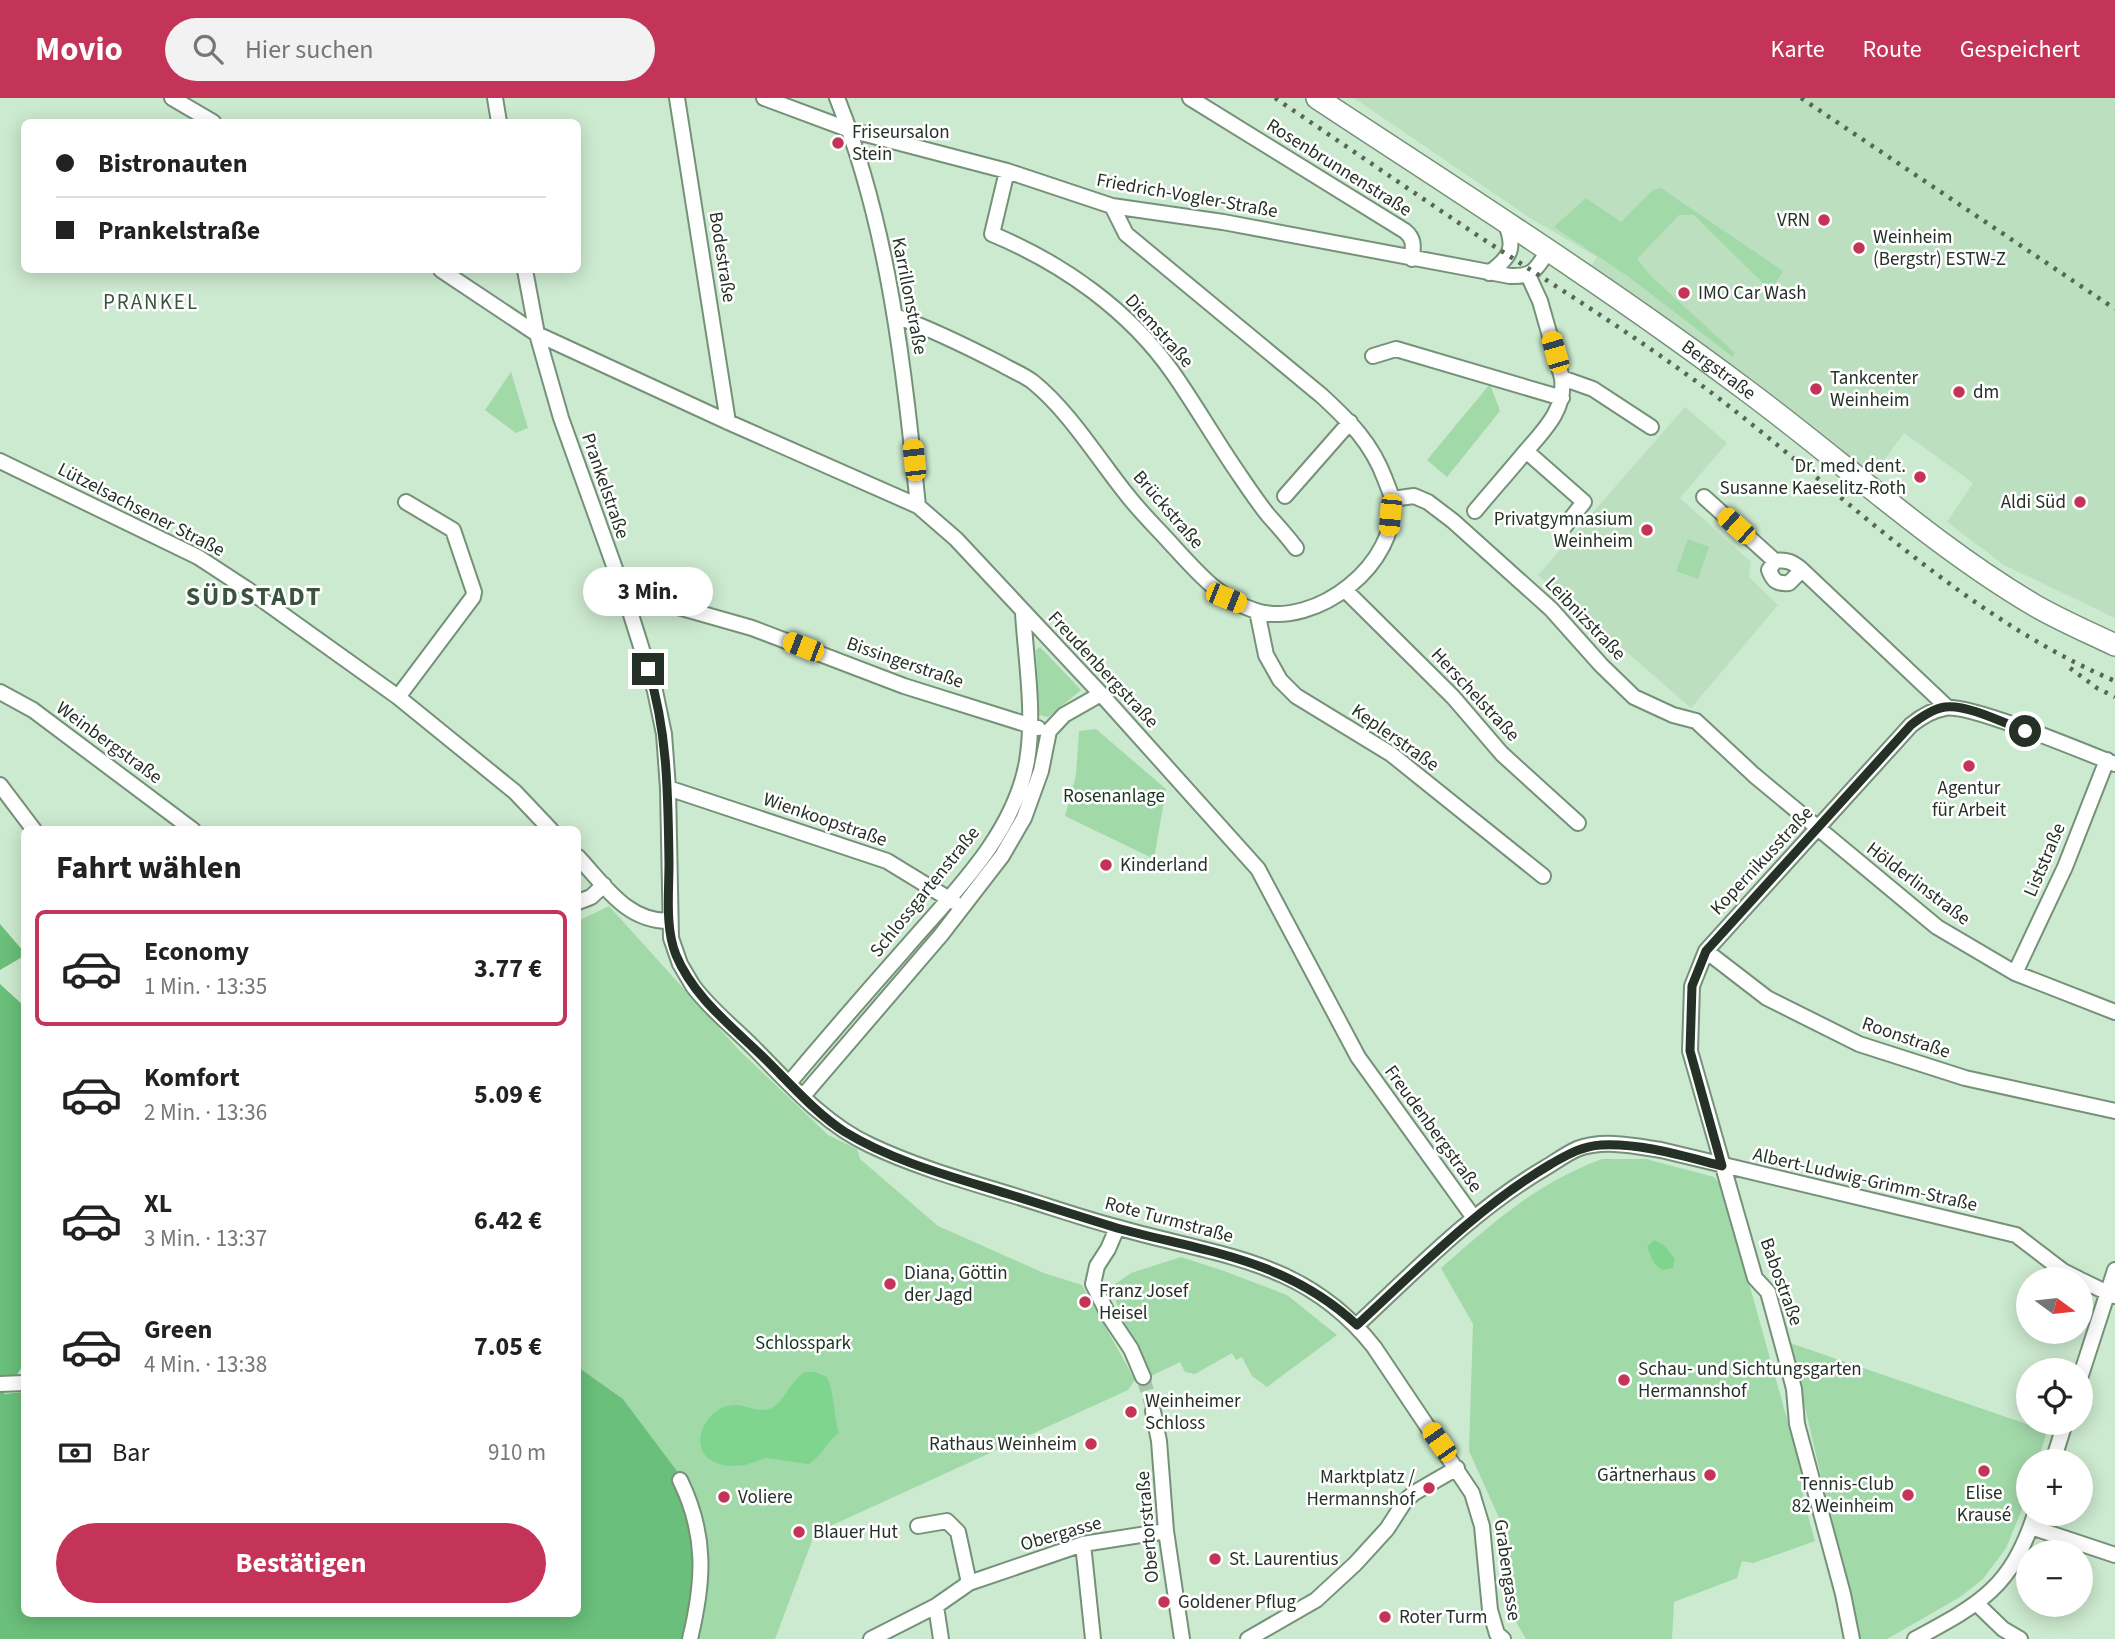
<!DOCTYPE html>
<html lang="de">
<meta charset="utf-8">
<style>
:root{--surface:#fff;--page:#f2f2f2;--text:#222;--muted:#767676;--line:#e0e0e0;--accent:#c43458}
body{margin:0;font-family:"Source Sans 3",sans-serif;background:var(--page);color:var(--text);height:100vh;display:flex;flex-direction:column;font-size:26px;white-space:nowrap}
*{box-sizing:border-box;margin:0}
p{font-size:23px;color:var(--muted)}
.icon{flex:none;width:38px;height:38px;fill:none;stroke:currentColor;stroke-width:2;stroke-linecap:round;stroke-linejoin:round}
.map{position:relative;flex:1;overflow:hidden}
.drawer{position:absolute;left:21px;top:728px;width:560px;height:791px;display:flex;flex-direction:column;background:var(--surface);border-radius:10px;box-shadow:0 4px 18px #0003}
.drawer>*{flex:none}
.top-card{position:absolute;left:21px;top:21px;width:560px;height:154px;border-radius:10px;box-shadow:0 4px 18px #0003;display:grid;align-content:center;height:154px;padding:0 35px;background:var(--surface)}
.needle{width:46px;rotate:105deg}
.buttons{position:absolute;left:2016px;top:1169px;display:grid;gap:14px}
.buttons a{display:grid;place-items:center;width:77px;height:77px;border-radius:50%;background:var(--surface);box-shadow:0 4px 18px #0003;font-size:35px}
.end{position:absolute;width:32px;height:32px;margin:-16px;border:9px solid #253127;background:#fff;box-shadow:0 0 0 4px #fff}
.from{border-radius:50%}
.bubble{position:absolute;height:49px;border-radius:24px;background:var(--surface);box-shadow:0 4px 18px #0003;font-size:23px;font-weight:700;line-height:49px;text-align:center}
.car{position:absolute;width:21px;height:42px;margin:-21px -10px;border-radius:9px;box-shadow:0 0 5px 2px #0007;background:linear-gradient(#f5c518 24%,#345 0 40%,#f5c518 0 76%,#345 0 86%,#f5c518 0)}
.top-card b{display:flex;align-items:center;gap:24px;height:66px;font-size:26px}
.top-card b+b{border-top:2px solid var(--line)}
.top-card i{width:18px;height:18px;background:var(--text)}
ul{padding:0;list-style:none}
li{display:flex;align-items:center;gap:21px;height:116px;margin:0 14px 10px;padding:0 21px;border:4px solid transparent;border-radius:10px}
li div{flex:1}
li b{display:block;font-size:26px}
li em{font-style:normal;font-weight:700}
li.selected{border-color:var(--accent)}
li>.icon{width:63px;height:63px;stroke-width:1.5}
h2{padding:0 35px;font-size:32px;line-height:84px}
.pay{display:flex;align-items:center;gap:18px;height:77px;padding:0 35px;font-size:26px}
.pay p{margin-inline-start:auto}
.button{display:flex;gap:14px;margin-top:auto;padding:14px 35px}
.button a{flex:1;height:80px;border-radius:42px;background:var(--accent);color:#fff;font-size:28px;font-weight:700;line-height:80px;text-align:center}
header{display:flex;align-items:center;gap:42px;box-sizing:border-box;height:98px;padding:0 35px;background:var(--accent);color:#fff}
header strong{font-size:33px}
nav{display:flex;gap:38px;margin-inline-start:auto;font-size:24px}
.search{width:490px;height:63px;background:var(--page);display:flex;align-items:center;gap:18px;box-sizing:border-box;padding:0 24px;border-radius:38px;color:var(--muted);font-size:26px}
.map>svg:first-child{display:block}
.built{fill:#bcdfc0}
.green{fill:#a2d9a9}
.forest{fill:#6abf7a}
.water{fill:#80d58e}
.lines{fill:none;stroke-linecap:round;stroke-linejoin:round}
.minor-tunnel{stroke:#abc5ad;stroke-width:14;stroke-dasharray:14 7;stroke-linecap:butt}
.minor-casing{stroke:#769179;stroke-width:18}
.secondary-casing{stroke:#769179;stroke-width:24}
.minor{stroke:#fff;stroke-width:14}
.secondary{stroke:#fff;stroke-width:21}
.rail{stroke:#566758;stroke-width:4.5;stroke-dasharray:3.5 7;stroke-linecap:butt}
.route{stroke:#253127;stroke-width:9}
.poi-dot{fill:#c43458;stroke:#fff;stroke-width:2.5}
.labels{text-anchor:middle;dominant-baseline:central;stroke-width:5;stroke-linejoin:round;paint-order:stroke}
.poi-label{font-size:19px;fill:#253127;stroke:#fff;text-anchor:start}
.street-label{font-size:19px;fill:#253127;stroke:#fff}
.park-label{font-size:19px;fill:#14371c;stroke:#fff}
.neighbourhood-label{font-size:21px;letter-spacing:2px;fill:#3a533d;stroke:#fff}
.district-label{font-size:26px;font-weight:bold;letter-spacing:2px;fill:#3a533d;stroke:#fff}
</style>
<header>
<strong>Movio</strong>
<div class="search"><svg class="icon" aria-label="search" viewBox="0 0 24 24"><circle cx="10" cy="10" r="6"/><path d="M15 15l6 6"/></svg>Hier suchen</div>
<nav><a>Karte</a><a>Route</a><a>Gespeichert</a></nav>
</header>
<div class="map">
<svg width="2115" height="1541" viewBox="0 0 2115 1541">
<rect width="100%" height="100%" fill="#cceacf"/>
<path class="built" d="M1354,0H2115V520L2004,467L1947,424L1973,385L1904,335L1874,376L1586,177L1597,159L1530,120Z
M1685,309L1727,345L1680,400L1751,464L1749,479L1778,507L1691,610L1538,477Z"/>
<path class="green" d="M1661,90L1783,173L1771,193L1694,117H1679L1637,161L1652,179L1735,255L1733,259L1629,179L1554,129L1586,100L1621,124L1653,92Z
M511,274L528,330L516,335L485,312Z
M1490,286L1500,313L1447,379L1427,362Z
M1688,441L1709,449L1698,481L1676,473Z
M1040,549L1081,592L1048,619L1039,617L1036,552Z
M1096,631L1166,691L1154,761L1065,718L1076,677L1079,633Z
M609,808L739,952L828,1037L857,1051L860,1061L938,1128L1044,1175L1082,1187L1135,1282L1128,1292L815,1435L775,1541H694L686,1385L623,1301L578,1269V823Z
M1602,1061H1646L1714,1079L1722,1089L1803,1378V1399L1815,1443L1753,1465L1742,1463L1737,1480L1674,1504L1672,1541H1526L1509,1512L1500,1422L1469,1353L1473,1226L1441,1170C1494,1124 1535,1086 1602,1061Z
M1181,1159L1224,1173L1287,1197L1337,1237L1267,1289L1252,1278L1242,1259L1236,1262L1232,1255L1195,1276L1185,1274L1180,1264L1151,1278L1149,1276L1146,1278L1116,1204L1115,1186L1131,1175Z
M1790,1245L2047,1333L2038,1363H2028V1392L2021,1414L2006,1450L1983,1481L1960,1499L1887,1541H1859Z"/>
<path class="forest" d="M0,826L24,854V858L0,872Z
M0,886L24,908V1266L4,1296L24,1294V1516H578V1269L623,1301L686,1385L703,1438L694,1541H0Z"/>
<path class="water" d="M1654,1142L1665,1148L1675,1161L1673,1170L1662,1172L1654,1165L1647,1149Z
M805,1274H815L827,1279C835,1297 833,1316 839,1335C829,1341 823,1356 809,1366C795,1365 780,1361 766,1360C761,1360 757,1364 751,1365C741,1369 724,1369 714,1364C690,1353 701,1319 722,1310C742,1301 752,1316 769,1311C783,1307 789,1284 805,1274Z"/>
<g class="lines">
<path class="minor-tunnel" d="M1143,1279L1153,1313"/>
<g class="minor-casing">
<path id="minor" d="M172,0L213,24
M495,0L499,24
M677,0L728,324
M764,0L850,32L1007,73L1112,108L1223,124L1510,178C1534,179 1536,171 1548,153
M837,0C889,129 904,271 918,408
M1190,0L1405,133C1415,141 1413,149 1412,161
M1007,73L992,136C1062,165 1129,212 1173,275C1194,305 1213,338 1234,369C1245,385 1256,402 1268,417C1278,428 1287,438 1296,450
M441,172L537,236L728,324L918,408L956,441L1101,596L1258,771L1358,959L1474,1120
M525,172L537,236L561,320L627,504L655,593L664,636L668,690L671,840L680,866L693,888C710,911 733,929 753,949C788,984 824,1026 870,1047C916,1069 966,1083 1015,1098C1048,1108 1082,1120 1116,1129C1216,1158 1304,1160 1374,1249L1472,1395L1482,1428L1490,1512L1497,1536L1503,1541
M1489,175C1511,159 1516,150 1505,124
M895,218C932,231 966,248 1001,266C1011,272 1024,277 1033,284C1070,314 1098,361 1128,398C1142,416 1159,432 1174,449C1199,476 1220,501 1256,513C1316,531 1400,465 1392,401C1391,395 1387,387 1385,381C1371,344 1350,324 1322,298L1126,136L1112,108
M1373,258L1396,251L1562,300
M1562,280L1593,291L1651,329
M1526,353L1584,404L1561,433
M0,363L198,459L247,491L398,599L515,694L551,732
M1285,398L1350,324
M1704,399L1775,463
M1392,401L1414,398L1428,404L1453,423L1551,511L1601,567L1634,599L1673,617L1696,623L1754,677L1937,829L2015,875L2115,914
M1475,413C1490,395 1506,377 1521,359C1541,335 1566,314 1562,280L1540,203L1528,177
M1802,472L1789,485C1777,486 1773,483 1769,472L1775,463C1786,461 1793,464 1802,472L1947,609
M1345,492L1453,599L1502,656L1578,725
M627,504L650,501L752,530L904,588L1038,630
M1257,513L1266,557L1280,582L1296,598L1391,656L1543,778
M0,594L33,612L193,732
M398,599L473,499L474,494L453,432L406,404
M0,687L34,732
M668,690L887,763L954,804
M578,759C605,788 627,824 670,823
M578,804L591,799L604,787
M1706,853L1767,900L1859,946L1965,980L2115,1013
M2015,875L2065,769L2107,662
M789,985C827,940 865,896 904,852C951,797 1014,738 1027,663C1035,615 1026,563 1023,515
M803,998L941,837L1002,758L1024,720L1041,673L1049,633L1064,617L1101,596
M1117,1130L1108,1151L1097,1168L1093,1186L1109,1218L1131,1251L1143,1279
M2081,1182L2114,1198
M1357,1227C1416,1172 1475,1111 1545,1070C1555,1064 1566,1056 1577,1051C1603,1041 1635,1048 1661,1052L2016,1137L2063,1173L2079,1181
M2081,1277L2115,1172
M0,1286L24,1285
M1153,1313L1159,1343L1166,1433L1182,1541
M2053,1363L2065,1325
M680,1382C707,1437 704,1483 690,1541
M918,1428L947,1423L958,1434L969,1485
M2031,1429L2115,1457
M1083,1446L1093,1541
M1976,1505L2003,1531L2020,1541
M936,1508L941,1541
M871,1541L936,1508L969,1485L1083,1446L1166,1433
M1248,1541L1316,1502L1355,1466L1387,1431L1405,1403L1414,1395L1457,1370
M1852,1541L1843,1496L1797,1326L1794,1291L1786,1260L1768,1194L1755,1180L1690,953L1692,888L1706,853L1911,627C1921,619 1932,612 1945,610C1968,605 2085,654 2115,666
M1915,1541C1980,1506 2011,1490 2035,1416"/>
</g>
<g class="secondary-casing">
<g id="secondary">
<path id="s1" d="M1317,0C1461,95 1608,188 1746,292C1842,363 1931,446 2034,507C2060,522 2088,534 2115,547"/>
</g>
</g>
<use href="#minor" class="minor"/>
<use href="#secondary" class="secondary"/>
<path class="rail" d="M1275,0C1343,46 1411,93 1480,139C1561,192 1644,243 1721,302C1848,400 1965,519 2115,583
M1801,0L2115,211
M2070,570L2097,590L2115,599"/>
</g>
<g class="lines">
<path class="route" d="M648,571C668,634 668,699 669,765C669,795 665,830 676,857C693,898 730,927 760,956C786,981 815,1015 845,1034C894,1064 953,1079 1008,1096C1044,1107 1081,1119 1117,1130C1206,1154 1286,1161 1357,1227C1419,1170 1478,1109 1551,1066C1567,1057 1582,1048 1601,1047C1642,1045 1683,1058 1722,1068L1690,953L1692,888L1706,853L1911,627C1921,619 1932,611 1945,609C1967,606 2004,625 2025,633"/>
</g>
<g class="poi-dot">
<circle cx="838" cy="45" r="7"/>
<circle cx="1824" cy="122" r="7"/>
<circle cx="1859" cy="150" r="7"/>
<circle cx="1684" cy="195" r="7"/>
<circle cx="1816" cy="291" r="7"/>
<circle cx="1959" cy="294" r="7"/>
<circle cx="1920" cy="379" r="7"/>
<circle cx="2080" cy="404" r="7"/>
<circle cx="1647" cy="432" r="7"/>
<circle cx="1969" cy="668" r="7"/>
<circle cx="1106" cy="767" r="7"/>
<circle cx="890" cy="1186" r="7"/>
<circle cx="1085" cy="1204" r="7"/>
<circle cx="1624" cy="1282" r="7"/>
<circle cx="1131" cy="1314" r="7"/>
<circle cx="1091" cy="1346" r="7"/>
<circle cx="1984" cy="1373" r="7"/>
<circle cx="1710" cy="1377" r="7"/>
<circle cx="1429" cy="1390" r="7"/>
<circle cx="1908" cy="1397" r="7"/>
<circle cx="724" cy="1399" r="7"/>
<circle cx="799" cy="1434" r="7"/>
<circle cx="1215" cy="1461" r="7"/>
<circle cx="1164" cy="1504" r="7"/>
<circle cx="1385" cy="1519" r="7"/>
</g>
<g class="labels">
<g class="poi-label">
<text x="852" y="34">Friseursalon<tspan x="852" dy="22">Stein</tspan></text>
<text x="1810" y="122" text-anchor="end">VRN</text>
<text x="1873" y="139">Weinheim<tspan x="1873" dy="22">(Bergstr) ESTW-Z</tspan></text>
<text x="1698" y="195">IMO Car Wash</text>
<text x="1830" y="280">Tankcenter<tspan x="1830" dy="22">Weinheim</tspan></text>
<text x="1973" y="294">dm</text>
<text x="1906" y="368" text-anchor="end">Dr. med. dent.<tspan x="1906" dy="22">Susanne Kaeselitz-Roth</tspan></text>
<text x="2066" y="404" text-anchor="end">Aldi Süd</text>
<text x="1633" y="421" text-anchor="end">Privatgymnasium<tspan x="1633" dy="22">Weinheim</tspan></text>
<text x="1969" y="690" text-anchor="middle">Agentur<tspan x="1969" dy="22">für Arbeit</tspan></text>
<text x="1120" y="767">Kinderland</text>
<text x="904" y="1175">Diana, Göttin<tspan x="904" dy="22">der Jagd</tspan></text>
<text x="1099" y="1193">Franz Josef<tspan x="1099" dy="22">Heisel</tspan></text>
<text x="1638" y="1271">Schau- und Sichtungsgarten<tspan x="1638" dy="22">Hermannshof</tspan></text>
<text x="1145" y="1303">Weinheimer<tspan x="1145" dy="22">Schloss</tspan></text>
<text x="1077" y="1346" text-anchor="end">Rathaus Weinheim</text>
<text x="1696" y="1377" text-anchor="end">Gärtnerhaus</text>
<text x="1415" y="1379" text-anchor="end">Marktplatz /<tspan x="1415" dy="22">Hermannshof</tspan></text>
<text x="1894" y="1386" text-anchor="end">Tennis-Club<tspan x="1894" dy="22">82 Weinheim</tspan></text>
<text x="1984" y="1395" text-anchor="middle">Elise<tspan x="1984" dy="22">Krausé</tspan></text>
<text x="738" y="1399">Voliere</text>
<text x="813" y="1434">Blauer Hut</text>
<text x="1229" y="1461">St. Laurentius</text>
<text x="1178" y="1504">Goldener Pflug</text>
<text x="1399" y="1519">Roter Turm</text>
</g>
<g class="street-label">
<text transform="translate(1339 70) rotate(32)">Rosenbrunnenstraße</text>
<text transform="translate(1187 98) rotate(10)">Friedrich-Vogler-Straße</text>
<text transform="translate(722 159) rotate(81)">Bodestraße</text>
<text transform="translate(909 198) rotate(79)">Karrillonstraße</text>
<text transform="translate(1159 233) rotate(48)">Diemstraße</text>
<text stroke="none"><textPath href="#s1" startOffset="485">Bergstraße</textPath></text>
<text transform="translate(605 388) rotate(71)">Prankelstraße</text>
<text transform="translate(141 412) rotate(27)">Lützelsachsener Straße</text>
<text transform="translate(1168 412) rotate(49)">Brückstraße</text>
<text transform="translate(1585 521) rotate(46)">Leibnizstraße</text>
<text transform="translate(905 565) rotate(19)">Bissingerstraße</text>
<text transform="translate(1103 572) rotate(47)">Freudenbergstraße</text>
<text transform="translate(1475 597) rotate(47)">Herschelstraße</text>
<text transform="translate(1395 640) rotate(35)">Keplerstraße</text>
<text transform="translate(109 645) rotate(36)">Weinbergstraße</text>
<text transform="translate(825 722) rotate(19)">Wienkoopstraße</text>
<text transform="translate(2045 762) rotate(-67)">Liststraße</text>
<text transform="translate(1762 763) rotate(-47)">Kopernikusstraße</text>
<text transform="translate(1918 786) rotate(37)">Hölderlinstraße</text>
<text transform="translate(925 794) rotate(-51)">Schlossgartenstraße</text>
<text transform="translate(1906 940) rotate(19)">Roonstraße</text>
<text transform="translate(1433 1031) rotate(54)">Freudenbergstraße</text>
<text transform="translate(1865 1082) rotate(13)">Albert-Ludwig-Grimm-Straße</text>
<text transform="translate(1169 1122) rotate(15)">Rote Turmstraße</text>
<text transform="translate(1781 1184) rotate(70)">Babostraße</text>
<text transform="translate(1148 1429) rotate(-95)">Obertorstraße</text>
<text transform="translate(1061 1436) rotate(-16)">Obergasse</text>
<text transform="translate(1507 1472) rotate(82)">Grabengasse</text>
</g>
<g class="park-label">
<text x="1114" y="698">Rosenanlage</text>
<text x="803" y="1245">Schlosspark</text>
</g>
<g class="neighbourhood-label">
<text x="151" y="204">PRANKEL</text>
</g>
<g class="district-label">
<text x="254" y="498">SÜDSTADT</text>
</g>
</g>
</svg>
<div class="buttons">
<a><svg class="needle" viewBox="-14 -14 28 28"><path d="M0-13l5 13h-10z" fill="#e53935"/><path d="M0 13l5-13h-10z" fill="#767676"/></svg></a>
<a><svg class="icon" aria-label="locate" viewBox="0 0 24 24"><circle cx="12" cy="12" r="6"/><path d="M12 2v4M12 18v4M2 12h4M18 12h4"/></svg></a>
<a>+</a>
<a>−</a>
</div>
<i class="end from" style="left:2025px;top:633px"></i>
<i class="end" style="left:648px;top:571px"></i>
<div class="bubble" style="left:583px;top:469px;width:130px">3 Min.</div>
<i class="car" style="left:1555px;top:254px;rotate:344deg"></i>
<i class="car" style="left:914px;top:362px;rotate:354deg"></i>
<i class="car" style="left:1390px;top:417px;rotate:185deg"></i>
<i class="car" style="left:1736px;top:428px;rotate:312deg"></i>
<i class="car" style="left:1226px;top:500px;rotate:112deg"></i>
<i class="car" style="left:803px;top:549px;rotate:291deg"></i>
<i class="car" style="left:1439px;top:1344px;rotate:325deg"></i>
<div class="top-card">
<b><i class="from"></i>Bistronauten</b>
<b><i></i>Prankelstraße</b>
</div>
<section class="drawer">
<h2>Fahrt wählen</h2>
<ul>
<li class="selected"><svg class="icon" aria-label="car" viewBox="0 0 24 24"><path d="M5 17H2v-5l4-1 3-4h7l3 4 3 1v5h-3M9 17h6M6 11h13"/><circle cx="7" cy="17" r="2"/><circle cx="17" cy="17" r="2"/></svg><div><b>Economy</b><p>1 Min. · 13:35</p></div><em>3.77 €</em></li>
<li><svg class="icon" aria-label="car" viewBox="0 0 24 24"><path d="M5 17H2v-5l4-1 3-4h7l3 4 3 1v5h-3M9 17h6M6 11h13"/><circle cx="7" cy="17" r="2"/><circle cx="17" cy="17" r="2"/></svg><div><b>Komfort</b><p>2 Min. · 13:36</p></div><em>5.09 €</em></li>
<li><svg class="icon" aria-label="car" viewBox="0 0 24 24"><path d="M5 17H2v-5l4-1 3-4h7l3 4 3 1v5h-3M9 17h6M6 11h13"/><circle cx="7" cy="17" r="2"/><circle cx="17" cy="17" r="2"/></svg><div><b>XL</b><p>3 Min. · 13:37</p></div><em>6.42 €</em></li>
<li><svg class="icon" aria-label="car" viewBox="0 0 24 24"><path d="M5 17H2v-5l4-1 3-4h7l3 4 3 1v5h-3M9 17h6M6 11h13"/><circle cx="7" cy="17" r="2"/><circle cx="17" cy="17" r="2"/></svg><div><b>Green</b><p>4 Min. · 13:38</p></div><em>7.05 €</em></li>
</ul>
<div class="pay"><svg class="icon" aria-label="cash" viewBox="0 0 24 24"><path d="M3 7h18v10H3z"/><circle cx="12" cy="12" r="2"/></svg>Bar<p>910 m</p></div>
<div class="button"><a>Bestätigen</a></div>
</section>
</div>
